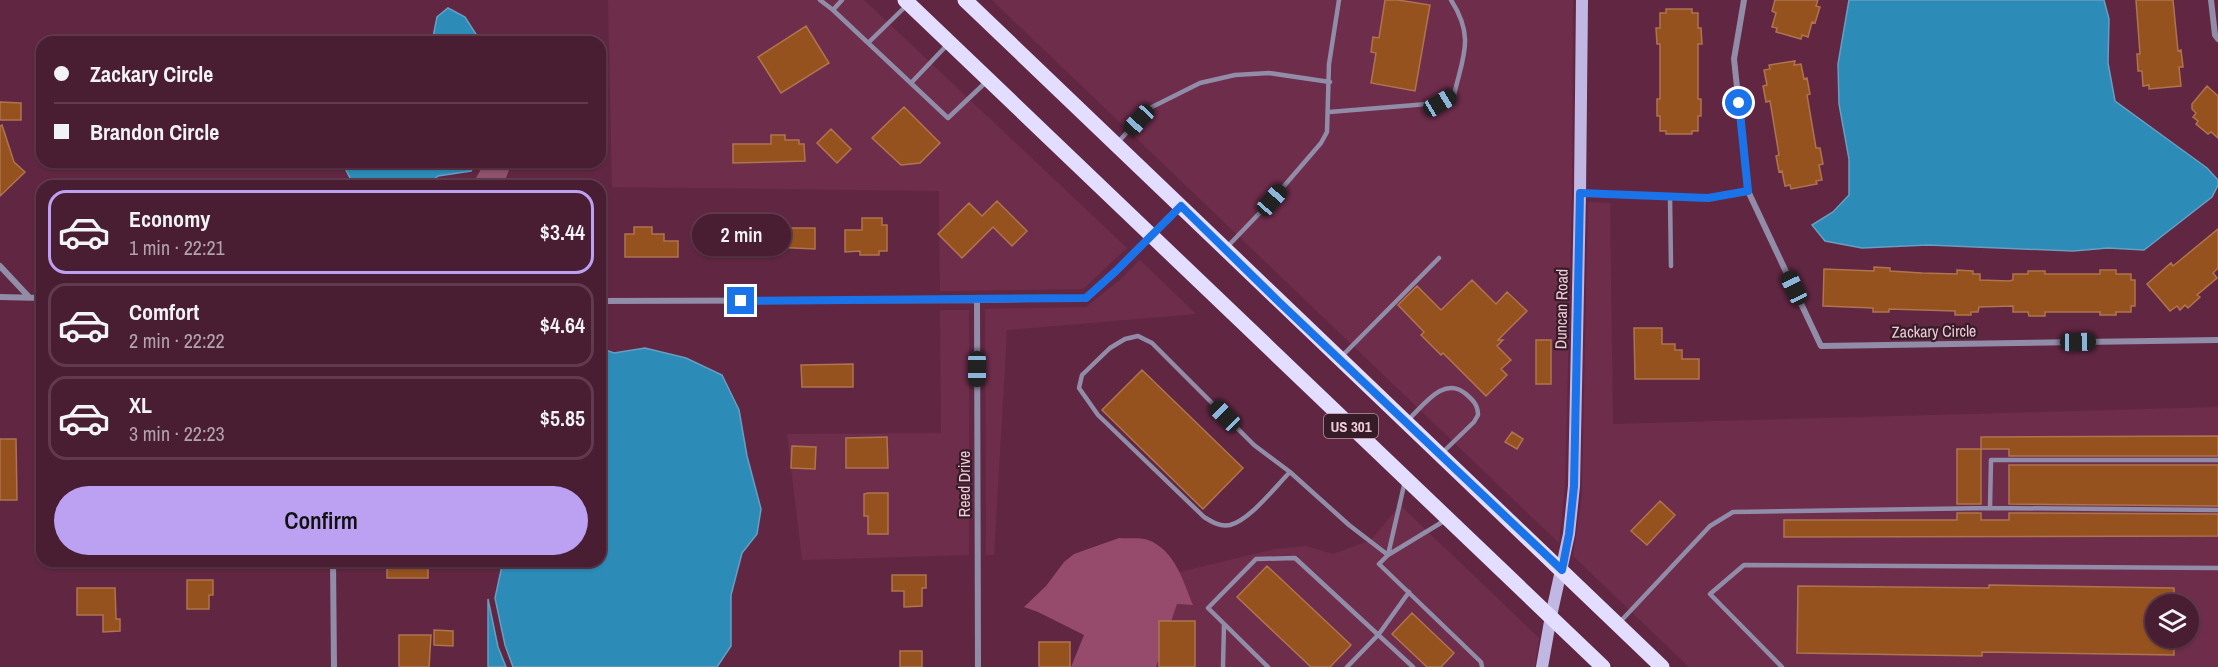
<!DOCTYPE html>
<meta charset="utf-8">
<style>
:root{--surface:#491d32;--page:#50263a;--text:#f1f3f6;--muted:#b1a2ac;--line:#613b4d;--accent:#bca0f2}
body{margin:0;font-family:"Archivo Narrow",sans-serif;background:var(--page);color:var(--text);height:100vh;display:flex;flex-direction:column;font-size:22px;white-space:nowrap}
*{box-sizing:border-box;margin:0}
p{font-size:20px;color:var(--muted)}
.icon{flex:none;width:33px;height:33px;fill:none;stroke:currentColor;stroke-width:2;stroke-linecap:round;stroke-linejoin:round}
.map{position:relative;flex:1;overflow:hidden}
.details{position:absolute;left:36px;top:180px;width:570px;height:387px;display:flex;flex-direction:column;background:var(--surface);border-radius:18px;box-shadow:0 2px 4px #0004,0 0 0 2px var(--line)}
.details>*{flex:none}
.guide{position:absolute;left:36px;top:36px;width:570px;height:132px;border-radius:18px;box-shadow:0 2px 4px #0004,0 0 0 2px var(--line);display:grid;align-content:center;height:132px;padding:0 18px;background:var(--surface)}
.fabs{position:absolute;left:2145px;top:594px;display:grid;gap:12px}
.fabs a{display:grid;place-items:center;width:54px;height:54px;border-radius:50%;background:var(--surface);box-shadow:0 2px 4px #0004,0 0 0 2px var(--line);font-size:30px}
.end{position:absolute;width:27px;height:27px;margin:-14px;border:8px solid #1a73e8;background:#fff;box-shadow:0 0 0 3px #fff}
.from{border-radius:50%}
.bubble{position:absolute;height:42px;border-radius:21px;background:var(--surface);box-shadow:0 2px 4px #0004,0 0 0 2px var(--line);font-size:20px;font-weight:600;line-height:42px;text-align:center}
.car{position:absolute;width:18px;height:36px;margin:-18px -9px;border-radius:8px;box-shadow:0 0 4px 2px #0007;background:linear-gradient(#222 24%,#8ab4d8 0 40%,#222 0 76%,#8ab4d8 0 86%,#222 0)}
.guide b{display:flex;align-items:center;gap:21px;height:57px;font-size:22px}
.guide b+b{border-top:2px solid var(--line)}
.guide i{width:15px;height:15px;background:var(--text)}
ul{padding:10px 0 0;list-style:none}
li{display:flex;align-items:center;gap:18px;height:84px;margin:0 12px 9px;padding:0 6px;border:3px solid var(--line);border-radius:18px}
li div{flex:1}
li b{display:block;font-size:22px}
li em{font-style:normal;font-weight:600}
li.on{border-color:var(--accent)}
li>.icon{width:54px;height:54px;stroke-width:1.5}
.action{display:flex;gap:12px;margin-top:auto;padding:12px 18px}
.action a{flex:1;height:69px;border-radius:36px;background:var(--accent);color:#111;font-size:24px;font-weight:600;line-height:69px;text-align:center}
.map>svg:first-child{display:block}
.built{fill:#6f2d4c;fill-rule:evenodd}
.green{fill:#8f516b}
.forest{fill:#964a6c}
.water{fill:#2d8bb8;stroke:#679ec2;stroke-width:1.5}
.building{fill:#95521f;stroke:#ae744e;stroke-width:1.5}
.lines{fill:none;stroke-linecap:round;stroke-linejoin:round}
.lane{stroke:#918ca8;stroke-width:4.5}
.street{stroke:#918ca8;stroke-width:6}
.secondary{stroke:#c0b8e3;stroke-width:12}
.primary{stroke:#e3ddff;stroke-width:15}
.route{stroke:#1a73e8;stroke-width:8}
.labels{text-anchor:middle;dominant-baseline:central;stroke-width:4.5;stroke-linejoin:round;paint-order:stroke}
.shield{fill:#361c27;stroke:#b896a3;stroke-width:1.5}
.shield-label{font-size:15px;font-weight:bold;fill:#efcad8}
.street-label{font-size:16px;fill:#efcad8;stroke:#361c27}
</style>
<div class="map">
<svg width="2218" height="667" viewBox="0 0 2218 667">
<rect width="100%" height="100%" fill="#612742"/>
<path class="built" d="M608,0H864L1127,248L1083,289L940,291L939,191L612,187Z
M992,0H1573L1572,192L1565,486L1559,543Z
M1588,202L1610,203L1613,424L2218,407V667H1689L1573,556L1582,496ZM2156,604H2188V638H2156Z
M1140,260L1196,314L1007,330L994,555H986L985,309L1086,307L1121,279Z
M940,310H969V555L802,560L787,434L941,433Z
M1400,505L1539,638L1535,667H1156L1177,604L1192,605L1179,572L1275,549L1306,546L1333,554L1371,540Z"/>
<path class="green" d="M485,162H512L503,186H438L476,178Z"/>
<path class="forest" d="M1119,538C1127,539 1140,537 1148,540C1175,550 1183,581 1193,605L1177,604L1156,667H1071L1084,635L1038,612L1024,607L1046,586L1064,562L1074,554Z"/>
<path class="water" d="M1849,0H2104L2109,19L2108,63L2115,101L2207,168L2218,180V185L2212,197L2144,250L2108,248L2073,251L1928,245L1862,248L1825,241L1812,225L1833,212L1849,195V159L1839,104L1838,64Z
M448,8L465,17L481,42H432L437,17Z
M342,162H477L471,171L438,176L427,186H354Z
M600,348L614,353L645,348L686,358L722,375L739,410L747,456L761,509L757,534L742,553L731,595V646L717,667H513L505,645L495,598L503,561H600Z
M488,599L498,647L506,667H488Z"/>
<path class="building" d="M1385,0H1398L1430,5L1415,91L1371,83L1376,53L1371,52L1373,37L1379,38Z
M1775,0H1818L1816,6L1820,7L1815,23L1812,22L1808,37L1802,35L1801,39L1776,32L1777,28L1772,27L1776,13L1772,11Z
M2136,0H2173L2178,51L2181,50L2183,67H2179L2181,86L2149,89V85L2143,86L2142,71H2138L2137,54H2140Z
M1666,9H1692V13H1698V28H1701L1702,44H1698V99H1701V116H1698V131H1692V134H1666V131H1660V116H1657V99H1660V44H1657L1656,28H1660V13H1666Z
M806,26L829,63L781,93L758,57Z
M1795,61L1794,65L1801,64L1804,79L1807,78L1810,94L1807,95L1816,148H1820L1823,164L1819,165L1822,180L1816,181L1817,184L1791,189L1790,185L1785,186L1782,171L1779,172L1776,156L1779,155L1770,101L1766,102L1763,86L1767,85L1764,70L1770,69L1769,65Z
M2207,86L2218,96V138L2211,132L2208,134L2196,124L2198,121L2193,117L2196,113L2192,109V104Z
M0,102L21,103V120H0Z
M904,107L940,143L920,163L901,165L872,138Z
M2,125L14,162L25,172L0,196V126Z
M831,129L851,149L837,163L817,143Z
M771,135H785V140H799V144H804L805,161L733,163V144H771Z
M997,201L1027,231L1012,246L993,227L962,258L938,234L969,203L982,216Z
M862,218H882V225H887V251H879V255H860V251L845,252V230H862Z
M634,227H652V234H664V241H678V257H625V234H634Z
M773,228H815V249L773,247Z
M2218,229V268L2213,273L2217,278L2197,295L2200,297L2188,308L2185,305L2180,310L2177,306L2170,311L2147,284L2171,263L2173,266Z
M1874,267L1890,268V271L1922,273L1957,274V270L1973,271V274H1980V280L2009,281L2013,280V274H2028V271H2045V274H2100V270H2116V274H2131V280H2135V306H2131V312H2116V315H2100V312H2045V316H2029L2028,312H2013V306L1979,307L1978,312H1971V315H1955V311L1889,309V312H1873V308L1823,306L1824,269L1874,271Z
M1472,280L1496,304L1507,292L1527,311L1498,340H1503L1497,346L1511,360L1501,369L1507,375L1486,396L1443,353L1441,355L1421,335L1424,332L1398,305L1417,286L1441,310Z
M1634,328H1662V344H1675V350H1682V359H1699V379H1635Z
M1536,340H1551V384H1536Z
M853,364V387H802L801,365Z
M1142,370L1243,468L1203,509L1102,410Z
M1512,432L1523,439L1517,449L1505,442Z
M2218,436V456H2009V449H1981V437Z
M887,437L888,468H846V438Z
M0,439H16L17,500H0Z
M792,446L816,447L815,469L791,468Z
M1957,449H1981V504H1957Z
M2009,465H2218V506L2009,504Z
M868,493H888V534H868V516H864V494Z
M1660,501L1675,515L1647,545L1631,531Z
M1957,513H1981V520H2009V513L2218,514V536L1784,537V520H1957Z
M400,561H428V578H387V565H400Z
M1267,566L1351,645L1330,667H1311L1237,597Z
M892,575H926V588H922V606L904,607V591H892Z
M187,580H213V595H209V609H187Z
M1989,585L2174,588V604H2156V638H2174V655L1982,652V656L1797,653L1798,586L1989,588Z
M77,588H115L116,619H120V631L103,632V615H77Z
M1412,613L1454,653L1441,667H1427L1392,634Z
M1159,621H1195V667H1159Z
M434,630L453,631V646L434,645Z
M399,635H431L429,667H399Z
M1039,642H1070V667H1039Z
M900,651H922V667H900Z"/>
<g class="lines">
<path class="lane" d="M820,0L833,10
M842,0L833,10L948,118L986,82
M868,43L907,5
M911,83L948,44
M1329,112L1440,103L1454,95C1463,56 1475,37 1451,0
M1118,142L1150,108L1200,83L1235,75L1269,73L1330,82
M1670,196L1671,266
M1227,247L1272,200L1321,143L1327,132L1329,64L1339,0
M1341,357L1439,258
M1408,420C1424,405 1444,375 1466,394C1473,400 1478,405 1478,415L1474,422L1442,453
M1290,472C1275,487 1250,520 1230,525C1220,527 1212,522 1204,517L1098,415L1079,388L1082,375L1110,348L1125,339L1138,336L1152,343L1254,445L1290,472L1349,525L1388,555L1379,564L1481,662L1482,667
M1405,481L1388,555L1444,521
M1990,508L1991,460H2218
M1619,623L1710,526L1733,512L1990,508L2218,510
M1223,667L1224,624
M1268,667L1208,608L1256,559L1295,558L1413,667
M1347,667L1379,634L1409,592
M1782,667L1710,594L1744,565L2218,568"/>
<path class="street" d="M1744,0L1734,59L1748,191L1821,346L2218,340
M2211,0L2215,35L2218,39
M1580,193L1708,198L1748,191
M0,266L29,297
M0,297L42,298
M977,300L978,667
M600,301L977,300L1086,298L1116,271L1180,206
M333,561L334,667"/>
<path class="secondary" d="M1542,667L1551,616L1569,534L1574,486L1580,193L1582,0"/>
<path class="primary" d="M905,0L1603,667
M965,0L1662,667"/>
</g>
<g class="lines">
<path class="route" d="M741,301L1086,298L1116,271L1181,206L1279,302L1562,570L1569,534L1574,486L1580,193L1708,198L1748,191L1739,103"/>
</g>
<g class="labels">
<rect class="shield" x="1324" y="414" width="54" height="24" rx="4.5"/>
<g class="shield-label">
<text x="1351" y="426">US 301</text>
</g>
<g class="street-label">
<text transform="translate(1561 309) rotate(-89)">Duncan Road</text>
<text transform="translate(1934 331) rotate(-1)">Zackary Circle</text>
<text transform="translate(964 484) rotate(-90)">Reed Drive</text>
</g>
</g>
</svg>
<div class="fabs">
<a><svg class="icon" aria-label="layers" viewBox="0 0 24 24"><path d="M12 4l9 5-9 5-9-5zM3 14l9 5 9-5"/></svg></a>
</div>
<i class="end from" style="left:1739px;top:103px"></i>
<i class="end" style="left:741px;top:301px"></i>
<div class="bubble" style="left:692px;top:214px;width:99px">2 min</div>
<i class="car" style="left:1440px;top:103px;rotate:59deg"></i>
<i class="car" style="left:1139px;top:120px;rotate:223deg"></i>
<i class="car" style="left:1272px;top:200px;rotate:41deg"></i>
<i class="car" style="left:1794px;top:288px;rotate:335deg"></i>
<i class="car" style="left:2078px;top:342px;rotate:89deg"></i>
<i class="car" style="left:977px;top:369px;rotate:180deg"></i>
<i class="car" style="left:1225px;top:416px;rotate:315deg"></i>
<div class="guide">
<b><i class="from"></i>Zackary Circle</b>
<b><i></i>Brandon Circle</b>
</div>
<section class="details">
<ul>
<li class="on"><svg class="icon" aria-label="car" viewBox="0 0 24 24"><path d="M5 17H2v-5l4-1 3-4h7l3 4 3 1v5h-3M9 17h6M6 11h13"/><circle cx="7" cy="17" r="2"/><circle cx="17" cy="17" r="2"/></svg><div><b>Economy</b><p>1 min · 22:21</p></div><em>$3.44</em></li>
<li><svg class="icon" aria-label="car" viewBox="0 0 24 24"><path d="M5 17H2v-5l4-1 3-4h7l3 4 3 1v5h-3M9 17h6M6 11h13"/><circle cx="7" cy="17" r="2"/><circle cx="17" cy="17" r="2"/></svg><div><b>Comfort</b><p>2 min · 22:22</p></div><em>$4.64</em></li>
<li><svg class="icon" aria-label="car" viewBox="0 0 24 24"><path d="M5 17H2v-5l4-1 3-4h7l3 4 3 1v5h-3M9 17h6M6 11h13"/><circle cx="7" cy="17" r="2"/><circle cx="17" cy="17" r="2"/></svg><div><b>XL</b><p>3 min · 22:23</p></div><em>$5.85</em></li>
</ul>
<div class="action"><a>Confirm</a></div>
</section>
</div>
